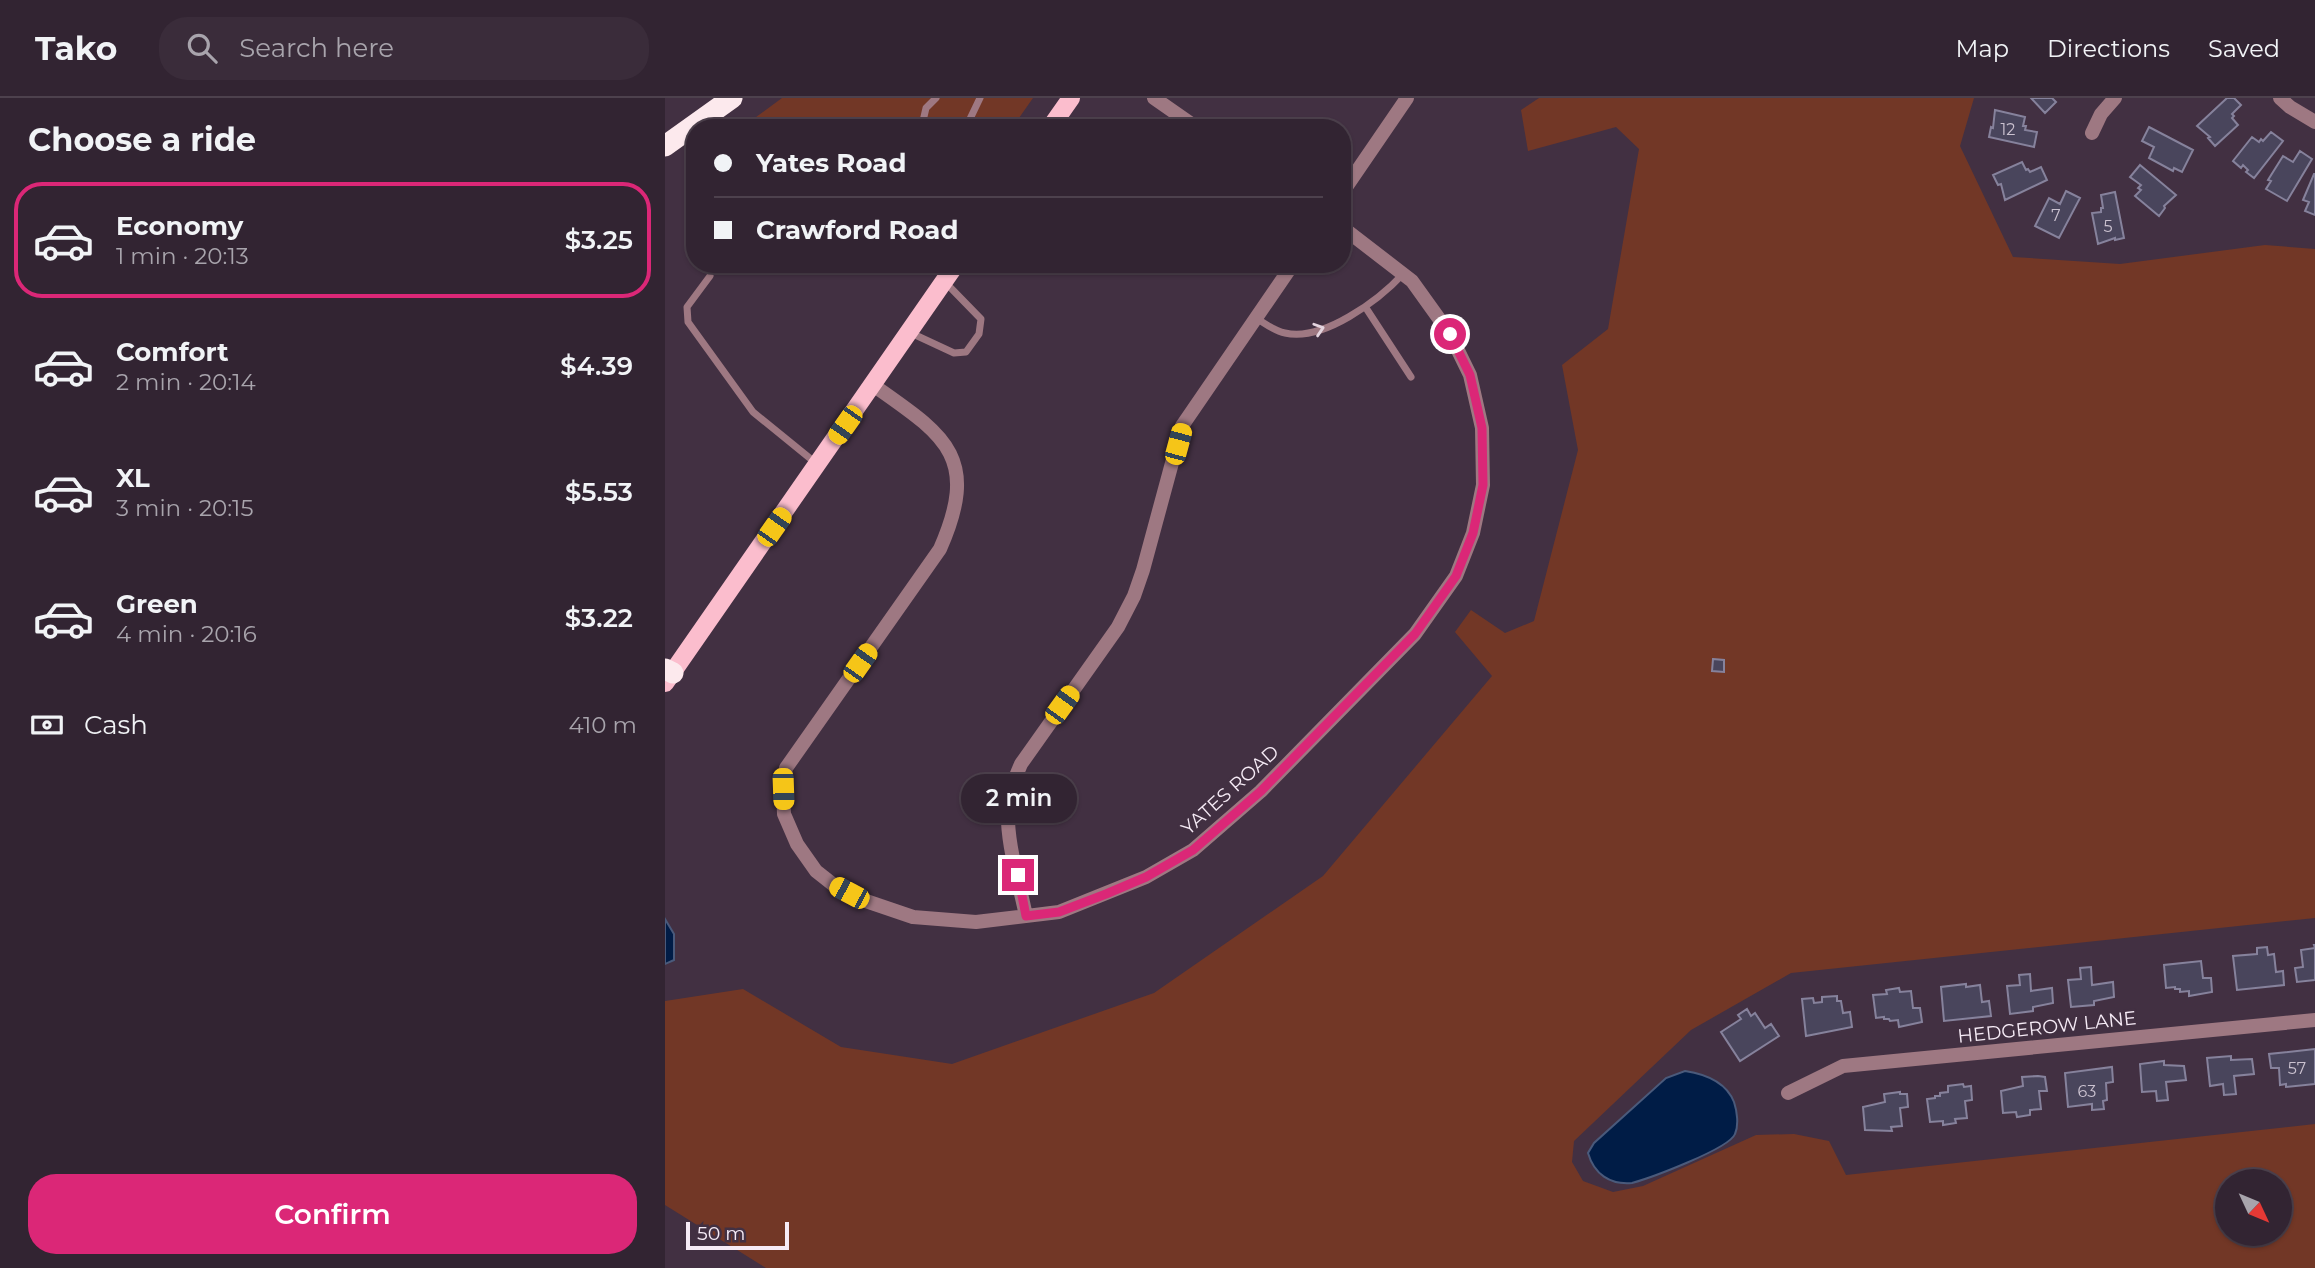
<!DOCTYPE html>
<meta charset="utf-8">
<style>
:root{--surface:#322432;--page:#3a2c3a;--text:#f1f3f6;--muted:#a8a4ac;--line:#4d414d;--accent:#db2777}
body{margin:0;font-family:Montserrat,sans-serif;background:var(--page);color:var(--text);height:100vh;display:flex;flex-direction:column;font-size:26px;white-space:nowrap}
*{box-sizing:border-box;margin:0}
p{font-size:23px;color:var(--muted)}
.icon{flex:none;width:38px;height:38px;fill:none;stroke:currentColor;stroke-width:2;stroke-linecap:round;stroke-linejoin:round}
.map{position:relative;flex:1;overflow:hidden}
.details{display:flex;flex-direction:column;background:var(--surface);width:665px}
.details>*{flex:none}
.banner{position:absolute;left:21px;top:21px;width:665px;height:154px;border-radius:28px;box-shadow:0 2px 5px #0004,0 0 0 2px var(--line);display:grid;align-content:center;height:154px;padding:0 28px;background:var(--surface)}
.needle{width:46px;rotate:134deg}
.controls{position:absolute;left:1550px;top:1071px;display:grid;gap:14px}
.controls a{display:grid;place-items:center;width:77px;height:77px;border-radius:50%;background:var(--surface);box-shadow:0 2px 5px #0004,0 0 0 2px var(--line);font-size:35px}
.scale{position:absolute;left:21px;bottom:18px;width:103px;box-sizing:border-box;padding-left:7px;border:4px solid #f6ebf6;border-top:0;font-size:19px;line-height:24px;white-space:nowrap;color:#f6ebf6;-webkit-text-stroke:5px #423042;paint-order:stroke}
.end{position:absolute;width:32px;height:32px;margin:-16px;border:9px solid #db2777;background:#fff;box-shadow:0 0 0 4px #fff}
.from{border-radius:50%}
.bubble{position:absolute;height:49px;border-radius:24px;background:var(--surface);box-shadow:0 2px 5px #0004,0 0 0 2px var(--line);font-size:23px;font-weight:600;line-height:49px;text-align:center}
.car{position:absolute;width:21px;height:42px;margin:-21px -10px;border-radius:9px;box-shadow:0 0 5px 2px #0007;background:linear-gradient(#f5c518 24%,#345 0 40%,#f5c518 0 76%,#345 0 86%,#f5c518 0)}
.banner b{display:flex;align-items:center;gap:24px;height:66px;font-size:26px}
.banner b+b{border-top:2px solid var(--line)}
.banner i{width:18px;height:18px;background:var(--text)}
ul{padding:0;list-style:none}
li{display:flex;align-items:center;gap:21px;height:116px;margin:0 14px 10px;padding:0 14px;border:4px solid transparent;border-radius:28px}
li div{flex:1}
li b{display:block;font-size:26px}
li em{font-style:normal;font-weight:600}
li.current{border-color:var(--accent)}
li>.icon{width:63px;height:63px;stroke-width:1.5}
h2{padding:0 28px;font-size:32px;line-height:84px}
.pay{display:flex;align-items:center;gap:18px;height:77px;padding:0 28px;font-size:26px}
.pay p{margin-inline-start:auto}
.action{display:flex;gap:14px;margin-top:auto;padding:14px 28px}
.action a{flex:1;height:80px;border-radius:28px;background:var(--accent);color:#fff;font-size:28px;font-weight:600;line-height:80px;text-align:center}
header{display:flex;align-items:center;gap:42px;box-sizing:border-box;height:98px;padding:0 35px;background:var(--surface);border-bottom:2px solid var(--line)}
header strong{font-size:33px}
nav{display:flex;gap:38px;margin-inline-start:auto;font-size:24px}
.search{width:490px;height:63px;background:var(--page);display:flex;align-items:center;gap:18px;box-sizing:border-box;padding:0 24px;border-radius:28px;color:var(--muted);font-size:26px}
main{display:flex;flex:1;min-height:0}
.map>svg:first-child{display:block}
.green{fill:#723726;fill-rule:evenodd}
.water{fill:#001c46;stroke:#4a5a7b;stroke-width:2}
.building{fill:#49455c;stroke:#86829c;stroke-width:2}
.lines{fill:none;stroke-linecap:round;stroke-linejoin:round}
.lane{stroke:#9e7882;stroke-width:7}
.street{stroke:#9e7882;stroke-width:14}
.primary{stroke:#fbbdcd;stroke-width:18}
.highway{stroke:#fce9ed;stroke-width:21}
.oneway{stroke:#e4d4df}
.route{stroke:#db2777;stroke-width:9}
.labels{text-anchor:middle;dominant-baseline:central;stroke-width:5;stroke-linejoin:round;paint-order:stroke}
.number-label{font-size:16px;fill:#cbc2d0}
.street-label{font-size:19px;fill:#f6ebf6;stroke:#423042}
</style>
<header>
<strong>Tako</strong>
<div class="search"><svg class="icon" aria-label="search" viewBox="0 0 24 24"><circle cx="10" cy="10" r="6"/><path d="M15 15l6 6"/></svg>Search here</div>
<nav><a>Map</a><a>Directions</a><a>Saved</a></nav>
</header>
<main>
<section class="details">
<h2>Choose a ride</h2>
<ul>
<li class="current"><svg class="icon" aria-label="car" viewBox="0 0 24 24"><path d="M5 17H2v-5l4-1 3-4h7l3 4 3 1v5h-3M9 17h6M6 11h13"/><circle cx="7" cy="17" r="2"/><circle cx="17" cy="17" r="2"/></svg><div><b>Economy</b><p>1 min · 20:13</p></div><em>$3.25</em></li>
<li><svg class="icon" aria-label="car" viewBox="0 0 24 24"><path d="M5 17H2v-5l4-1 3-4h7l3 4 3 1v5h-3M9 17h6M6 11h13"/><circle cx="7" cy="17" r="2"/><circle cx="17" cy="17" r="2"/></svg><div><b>Comfort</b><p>2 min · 20:14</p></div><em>$4.39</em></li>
<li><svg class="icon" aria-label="car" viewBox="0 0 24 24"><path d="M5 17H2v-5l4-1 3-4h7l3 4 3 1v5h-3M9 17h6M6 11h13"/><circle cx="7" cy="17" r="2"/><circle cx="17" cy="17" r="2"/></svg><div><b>XL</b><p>3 min · 20:15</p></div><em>$5.53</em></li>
<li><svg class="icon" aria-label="car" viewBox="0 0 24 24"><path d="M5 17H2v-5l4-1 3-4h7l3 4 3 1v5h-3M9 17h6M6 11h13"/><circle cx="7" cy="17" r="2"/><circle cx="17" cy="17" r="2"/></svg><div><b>Green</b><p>4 min · 20:16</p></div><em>$3.22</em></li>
</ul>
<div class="pay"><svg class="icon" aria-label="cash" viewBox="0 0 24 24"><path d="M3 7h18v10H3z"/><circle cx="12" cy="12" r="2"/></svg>Cash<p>410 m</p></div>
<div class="action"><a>Confirm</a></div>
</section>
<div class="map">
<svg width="1650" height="1170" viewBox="0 0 1650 1170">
<rect width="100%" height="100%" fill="#423042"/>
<path class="green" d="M117,0H368L347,30H76Z
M874,0H1309L1295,48L1348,159L1455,166L1600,147L1650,151V820L1126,875L1026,932L909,1043L907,1064L918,1083L948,1094L978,1088L1091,1037L1129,1036L1164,1043L1181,1077L1650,1026V1170H101L0,1107V903L78,891L176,949L287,966L489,895L658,778L827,578L790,534L806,512L840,535L869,523L913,352L897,267L943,231L974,51L951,29L863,53L856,12ZM1563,1083H1615V1136H1563Z"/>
<path class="water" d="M0,821L9,836V862L0,866Z
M1020,973C1040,976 1061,984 1069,1004C1072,1013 1074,1027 1070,1036C1064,1051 985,1080 967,1085C945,1087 929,1076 923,1055L929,1045L1001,980Z"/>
<path class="building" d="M1366,0H1387L1391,4L1380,15Z
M1562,0H1569L1576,7L1567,16L1569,18L1567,20L1573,27L1550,48L1543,40L1545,39L1532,28Z
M1330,12L1360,19L1358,28H1361L1360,32L1372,34L1369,49L1324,39L1326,29L1328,30Z
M1484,29L1528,52L1517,74L1509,70L1508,73L1484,60L1489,49L1477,43Z
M1606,34L1618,43L1589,80L1581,74L1583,72L1578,67L1576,70L1568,63L1587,39L1594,44L1596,41L1598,43Z
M1635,53L1647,61L1622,103L1601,91L1606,83L1603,82L1618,58L1628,64Z
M1357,64L1361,72L1363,71L1365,74L1376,69L1382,82L1340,102L1336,86L1333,87L1328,77Z
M1475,67L1511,97L1499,108L1500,110L1494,118L1470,98L1476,92L1473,90L1476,87L1465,79Z
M1649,76H1650V117L1640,113L1644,104L1638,102Z
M1401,93L1415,100L1394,140L1370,128L1384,100L1395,106Z
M1450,94L1459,140L1450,142V140L1433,146L1427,115L1436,114V110H1438L1436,97Z
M1048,561L1059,562V574L1047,573Z
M1649,847H1650V882L1632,884L1630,870L1638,869L1636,852L1650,850Z
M1602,849L1603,857L1609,856L1611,874L1618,873L1619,887L1572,892L1568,858L1592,856V850Z
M1536,863L1538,880H1546L1547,894L1524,898V893L1515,894V891H1510V889L1501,890L1499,867Z
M1426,869L1427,887L1448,884L1449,899L1429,903V907L1406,909L1403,882L1416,881L1415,870Z
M1365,876L1366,893L1387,890L1388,905L1368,909V913L1345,916L1342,888L1355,887L1354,877Z
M1301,886V889L1315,887L1317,904L1324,903L1326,918L1279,923L1276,889Z
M1234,890L1235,894L1246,893L1248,910H1255L1257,924L1234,929L1233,922L1225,923L1224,921H1219V919L1211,920L1208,897L1222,896L1221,892Z
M1172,898V903H1176L1178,915L1185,914L1187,929L1141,938L1137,901L1148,900L1149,905L1157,904V899Z
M1082,911L1086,918L1090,915L1100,930L1106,926L1114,938L1075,963L1056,934L1076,921L1073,917Z
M1650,951V986L1621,989V986L1615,987L1614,970H1606L1604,956Z
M1566,958V962L1587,961L1589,976L1569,978L1571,996L1559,997L1558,986L1545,988L1542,960Z
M1499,963V967L1519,968L1521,982L1501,984L1503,1002L1492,1003L1491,993L1477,994L1475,966Z
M1447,969L1448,984L1441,985L1442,1002L1438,1003L1439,1011L1427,1012V1006L1403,1009L1400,975Z
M1373,978L1380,979L1382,993H1374L1376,1011L1365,1012V1017L1352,1019L1351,1014L1338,1015L1336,993L1358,988L1357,979Z
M1298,986L1299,989L1306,988L1307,1002L1300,1003L1302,1020L1290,1021L1291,1025L1278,1027V1023L1265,1024L1262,1001L1270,1000V998H1275V995L1283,994V988Z
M1235,994V996H1242L1243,1009L1235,1010L1237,1028L1226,1029L1227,1033L1200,1032L1198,1009L1220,1004L1219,996Z"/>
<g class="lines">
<path class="lane" d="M262,30L258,23L261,10L271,0
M297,30L304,23L315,0
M45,178L22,209L23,224L88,314L152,366
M701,210L746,279
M591,220C601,226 609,233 620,235C658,244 714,202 738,176
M246,235L289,255L301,254L314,236L316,221L280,184"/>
<path class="street" d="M489,0L532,30
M1615,0L1625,9L1650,24
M1427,35L1436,16L1450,0
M677,95L742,0
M208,287C279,337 316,358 275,451L121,670L118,691L119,716L132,746L151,773L170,788L198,802L248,819L311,824L394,814L481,779L528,752L596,693L750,536L791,478L808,435L818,387L817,330L805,277L785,236L747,183L677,129
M361,818C354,783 341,744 343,709C344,694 350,680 356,666L453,529L469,498L478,472L517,328L628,166
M1123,995L1178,968L1650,922"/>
<path class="primary" d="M385,30L406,0
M0,585L291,166"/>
<path class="highway" d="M0,48L67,0
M0,571L8,575"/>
</g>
<defs><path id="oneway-chevron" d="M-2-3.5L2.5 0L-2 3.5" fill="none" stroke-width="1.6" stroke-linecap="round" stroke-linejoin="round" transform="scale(1.75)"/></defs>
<use class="oneway" href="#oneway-chevron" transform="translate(654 231) rotate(-18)"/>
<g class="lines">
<path class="route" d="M353,777L361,818L394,814L441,796L481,779L528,752L596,693L750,536L791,478L808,435L818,387L817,330L805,277L785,236"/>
</g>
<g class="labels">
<g class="number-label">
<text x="1343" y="31">12</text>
<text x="1391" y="117">7</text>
<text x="1443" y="128">5</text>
<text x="1632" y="970">57</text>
<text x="1422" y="993">63</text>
</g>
<g class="street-label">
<text transform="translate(565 692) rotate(-42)">YATES ROAD</text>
<text transform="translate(1382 929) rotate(-6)">HEDGEROW LANE</text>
</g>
</g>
</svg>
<div class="controls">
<a><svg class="needle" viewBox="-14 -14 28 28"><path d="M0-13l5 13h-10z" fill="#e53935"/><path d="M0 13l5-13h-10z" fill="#a8a4ac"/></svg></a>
</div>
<div class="scale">50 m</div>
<i class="end from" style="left:785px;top:236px"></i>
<i class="end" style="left:353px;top:777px"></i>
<div class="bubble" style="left:296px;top:676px;width:116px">2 min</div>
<i class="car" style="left:180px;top:327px;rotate:215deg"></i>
<i class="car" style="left:513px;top:346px;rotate:15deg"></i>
<i class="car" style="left:109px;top:429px;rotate:35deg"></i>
<i class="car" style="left:195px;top:565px;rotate:35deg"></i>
<i class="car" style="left:397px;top:607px;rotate:36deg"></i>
<i class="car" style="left:118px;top:691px;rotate:178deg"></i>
<i class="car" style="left:184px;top:795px;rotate:298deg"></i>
<div class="banner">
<b><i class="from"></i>Yates Road</b>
<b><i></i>Crawford Road</b>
</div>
</div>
</main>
